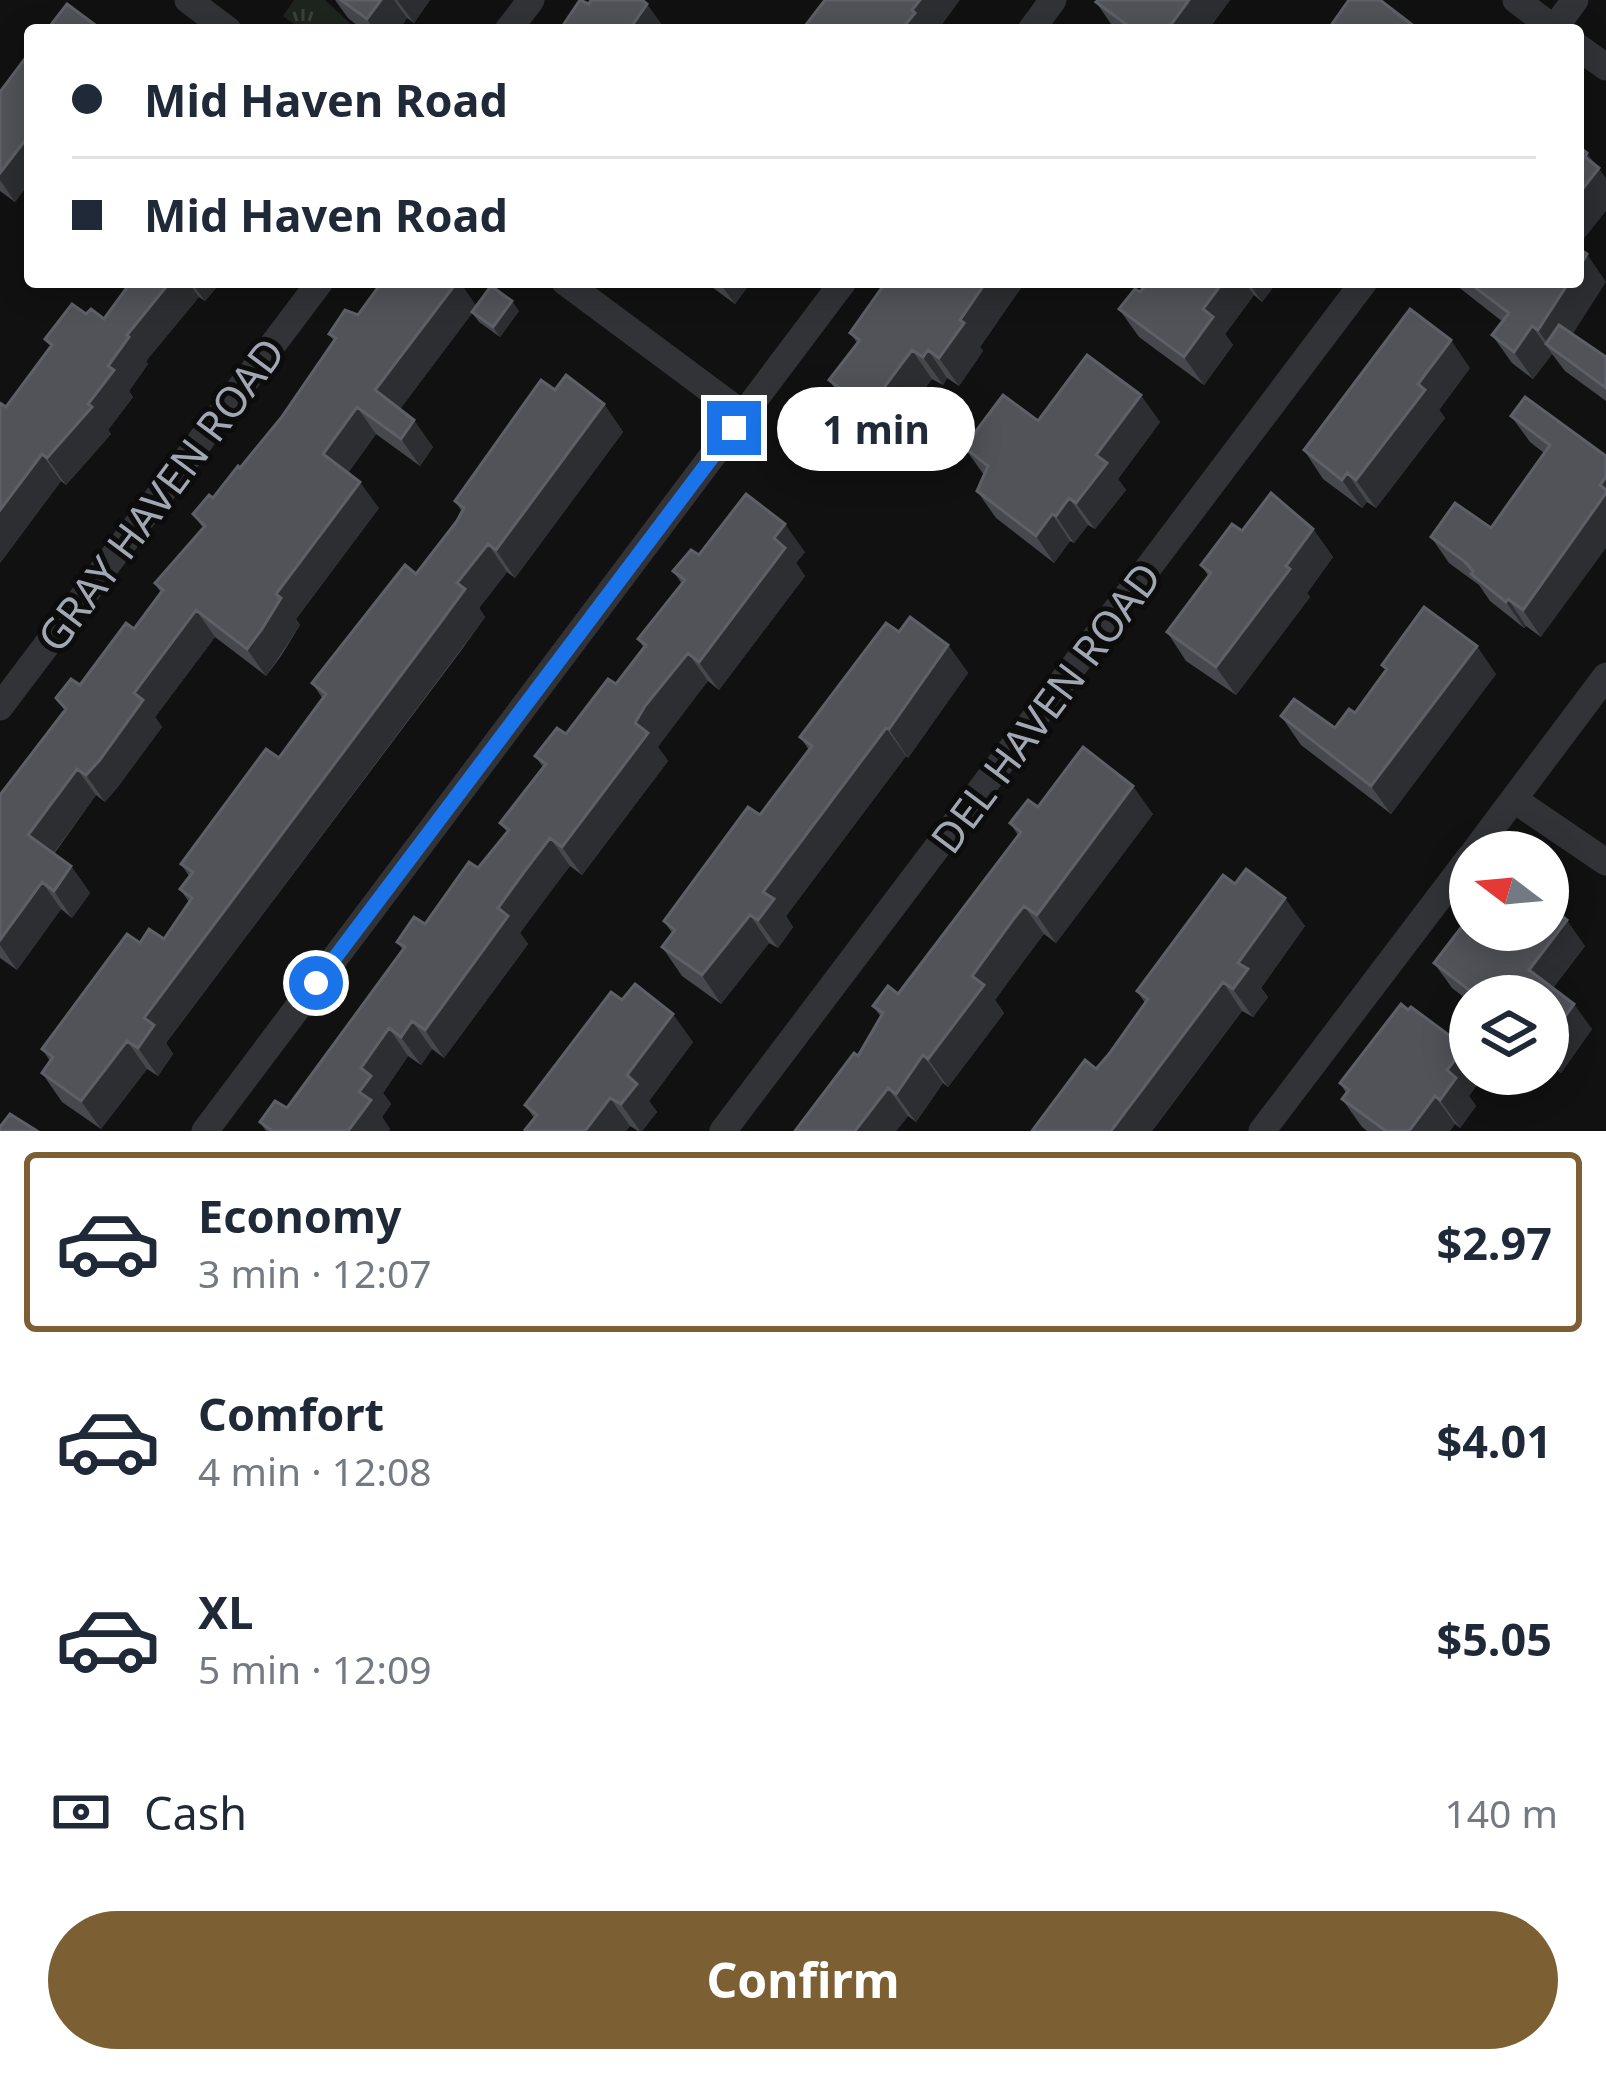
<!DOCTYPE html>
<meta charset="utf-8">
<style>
:root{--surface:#fff;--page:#f6f6f7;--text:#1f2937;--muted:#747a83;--line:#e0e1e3;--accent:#7c6033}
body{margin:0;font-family:"Noto Sans",sans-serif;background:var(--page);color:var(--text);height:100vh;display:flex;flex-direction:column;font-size:45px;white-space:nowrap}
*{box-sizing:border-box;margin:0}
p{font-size:39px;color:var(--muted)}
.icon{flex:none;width:66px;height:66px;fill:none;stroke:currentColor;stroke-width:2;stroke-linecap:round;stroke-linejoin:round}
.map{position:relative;height:1131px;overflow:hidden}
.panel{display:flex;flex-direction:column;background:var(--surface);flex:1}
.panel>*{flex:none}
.hud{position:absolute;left:24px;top:24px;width:1560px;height:264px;border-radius:12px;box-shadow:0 6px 30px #0003;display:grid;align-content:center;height:264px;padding:0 48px;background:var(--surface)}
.needle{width:78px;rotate:286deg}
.buttons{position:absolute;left:1449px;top:831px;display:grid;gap:24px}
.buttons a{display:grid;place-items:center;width:120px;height:120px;border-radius:50%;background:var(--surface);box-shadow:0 6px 30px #0003;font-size:60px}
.end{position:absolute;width:54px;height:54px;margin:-27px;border:15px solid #1a73e8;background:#fff;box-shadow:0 0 0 6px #fff}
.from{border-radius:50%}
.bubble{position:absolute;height:84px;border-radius:42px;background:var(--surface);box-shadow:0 6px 30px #0003;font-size:39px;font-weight:700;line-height:84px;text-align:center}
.hud b{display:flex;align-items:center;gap:42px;height:114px;font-size:45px}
.hud b+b{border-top:3px solid var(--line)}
.hud i{width:30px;height:30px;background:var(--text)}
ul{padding:21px 0 0;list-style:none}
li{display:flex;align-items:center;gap:36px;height:180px;margin:0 24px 18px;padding:0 24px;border:6px solid transparent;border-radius:12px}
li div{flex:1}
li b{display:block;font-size:45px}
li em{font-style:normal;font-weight:700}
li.active{border-color:var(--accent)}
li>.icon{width:108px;height:108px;stroke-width:1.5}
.pay{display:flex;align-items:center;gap:30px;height:132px;padding:0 48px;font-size:45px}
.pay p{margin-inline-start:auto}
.button{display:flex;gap:24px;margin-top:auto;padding:24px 48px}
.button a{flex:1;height:138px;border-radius:72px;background:var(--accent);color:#fff;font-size:48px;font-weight:700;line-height:138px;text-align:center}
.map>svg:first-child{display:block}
.grass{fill:url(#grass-tufts)}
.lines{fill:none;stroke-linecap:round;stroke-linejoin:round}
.minor{stroke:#323337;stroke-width:27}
.wall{fill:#47484d}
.shaded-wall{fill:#2d2e31}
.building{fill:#515358;stroke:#5d6066;stroke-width:3}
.route{stroke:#1a73e8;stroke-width:15}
.labels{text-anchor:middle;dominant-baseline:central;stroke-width:10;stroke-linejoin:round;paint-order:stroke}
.street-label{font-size:42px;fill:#a2a8b3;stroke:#0c0c0d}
</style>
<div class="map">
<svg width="1606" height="1131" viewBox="0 0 1606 1131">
<defs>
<pattern id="grass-tufts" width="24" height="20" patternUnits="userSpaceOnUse" patternTransform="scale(3)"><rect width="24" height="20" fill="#1d251e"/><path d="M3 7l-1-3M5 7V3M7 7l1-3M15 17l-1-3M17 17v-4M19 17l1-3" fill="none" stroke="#3b423c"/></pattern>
</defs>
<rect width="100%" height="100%" fill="#111112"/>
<path class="grass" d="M294,0H325L355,28L302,30L283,16Z"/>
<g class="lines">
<path class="minor" d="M188,0L228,30
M1516,0L1556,30
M508,30L531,0
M1031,30L1053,0
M1553,30L1575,0
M1578,47L1606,67
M565,282L744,415
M0,707L320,282
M1516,801L1606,862
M1474,852L1606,676
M205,1131L843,282
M723,1131L1364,282
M1262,1131L1470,857"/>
</g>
<path class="wall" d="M335,0H430L414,23L407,18L399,30H363L348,18Z
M1230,0L1208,30H1115L1096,2Z
M30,52V182L15,202L0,191V92Z
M120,282H221L205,301L199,297L146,361L148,364L129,391L133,397L108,430L111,434L66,485L61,481L0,563V403L6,407L51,346L45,339L86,314L104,319L127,287Z
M705,282H751L735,304Z
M886,282H1025L980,347L983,351L959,386L947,378L943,385L932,379L888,437L849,409L829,380L858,344L850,333Z
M1148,282H1277L1262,302L1254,295L1225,334L1233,345L1204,385L1139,337L1119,309L1140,292Z
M1452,282H1578L1573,335L1606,357V401L1565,371L1552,354L1533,379L1512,363L1492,335L1503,322Z
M476,306L519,311L500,337L479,322L472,313L400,409L433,447L420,466L376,434L348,473L379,508L296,619L300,625L281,656L266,676L215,637L155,717L162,727L117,788L105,802L96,795L54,854L71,866L90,893L72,918L61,909L17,970L0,958V795L65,711L56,698L80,685L134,629L161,593L155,583L203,528L193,514L213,498L240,468L281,418L334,341L329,334L358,315Z
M1470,368L1439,410L1445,418L1376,508L1367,502L1362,508L1323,479L1304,450Z
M555,390L604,404L623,432L515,578L507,572L479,608L485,617L460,652L166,1043L173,1054L158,1076L147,1069L101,1129L62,1102L42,1073L50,1061L42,1049L140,943L164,939L189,902L180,889L189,876L181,864L279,758L323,699L312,683L416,574L462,512L455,501Z
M1511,416L1606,456L1541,637L1526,626L1524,628L1490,601L1479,585L1449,563L1431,537L1491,528L1544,453L1530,442Z
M1038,421L1160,422L1118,479L1126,490L1095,529L1088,525L1074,543L1070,541L1054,563L996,518L977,491L984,475L964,447Z
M1313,529L1333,557L1307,593L1310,597L1236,695L1186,661L1167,632L1209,577L1201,565L1242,531Z
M805,552L796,563L805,576L719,690L708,681L665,734L658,747L668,761L582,875L570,866L543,900L520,933L528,944L444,1058L432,1049L421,1065L408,1056L383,1093L391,1104L382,1117L390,1129L389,1131H266L260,1122L287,1108L403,950L397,942L425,924L478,868L507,832L500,823L543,767L535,756L566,734L616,684L644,648L638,639L682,584L673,571L699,555Z
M899,632L948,645L968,673L908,758L906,756L786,916L793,927L778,948L769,943L721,1004L682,976L662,947L672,933L664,921L760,815L809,750L800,737Z
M1382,665L1496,674L1391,814L1301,745L1281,716L1335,728L1355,713L1386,671Z
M1038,807L1153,814L1056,943L1044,934L1031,949L995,1000L1004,1013L948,1087L943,1083L916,1122L908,1116L896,1131H795L858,1056L881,1017L873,1006L898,994L1018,835L1010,823Z
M1235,884L1305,926L1261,988L1268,997L1253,1017L1242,1011L1152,1131H1032L1109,1054L1145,1003L1137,991Z
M1585,946L1553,988L1592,1029L1561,1073L1548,1062V996H1470V1002L1452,988L1434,963Z
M622,1000L693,1042L649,1101L657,1112L642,1131H638L630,1126L626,1131H526L534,1118L525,1105Z
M1465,1047L1470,1055V1074L1484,1075L1469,1096L1476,1106L1460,1128L1455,1124L1450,1131H1367L1362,1127L1342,1099L1346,1093L1340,1083Z"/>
<path class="shaded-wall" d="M381,0H394L407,18L399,30H374L367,19Z
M397,0H430L414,23Z
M920,0H960L938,30H901Z
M1189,0H1230L1208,30H1167Z
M647,4L666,30H629Z
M30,134V182L15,202L0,180V173Z
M1587,153L1606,178V211L1578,246V195L1585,157Z
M1587,254L1606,282L1560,354L1550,347L1538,330L1569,282H1578V269Z
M170,282H188L199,297L146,361L148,364L129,391L133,397L108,430L111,434L66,485L47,458L88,404L127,335Z
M191,282H221L205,301Z
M457,282H460L477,307L394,417L375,390Z
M719,282H751L735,304Z
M986,282H1025L980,347L983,351L959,386L939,358L960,320Z
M1223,282H1244L1254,295L1225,334L1233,345L1204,385L1184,357L1203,309Z
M1248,282H1277L1262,302Z
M512,301L519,311L500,337L493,327Z
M1532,326L1552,354L1533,379L1514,352Z
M1451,340L1470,368L1439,410L1445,418L1376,508L1356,480L1418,384Z
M912,350L932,379L888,437L868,409Z
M928,350L947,378L943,385L923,357Z
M1141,395L1160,422L1118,479L1126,490L1095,529L1076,503L1096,455Z
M604,404L623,432L515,578L496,550Z
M357,407L376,434L342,481L323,454Z
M414,420L433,447L420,466L401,439Z
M42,454L61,481L0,563V510Z
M1347,473L1367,502L1362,508L1342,480Z
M1606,477V548L1541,637L1523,610Z
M360,482L379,508L296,619L300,625L266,676L247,649L276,594Z
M1069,498L1088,525L1074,543L1056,516Z
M1052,514L1070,541L1054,563L1036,536Z
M785,524L805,552L796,563L805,576L719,690L699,662L774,538Z
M1313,529L1333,557L1307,593L1310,597L1236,695L1216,667Z
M488,544L507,572L479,608L485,617L166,1043L173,1054L158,1076L138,1048L144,1018L457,583Z
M1508,599L1526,626L1524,628L1506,602Z
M196,610L215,637L155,717L162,727L117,788L105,802L86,775L134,693Z
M948,645L968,673L908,758L889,729Z
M1477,646L1496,674L1391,814L1371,786Z
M688,653L708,681L658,747L668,761L582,875L562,847L645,706Z
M886,728L906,756L786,916L793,927L778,948L758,920L763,892Z
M77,769L96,795L47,862L28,835Z
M1133,786L1153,814L1056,943L1037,915Z
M550,838L570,866L520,933L528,944L444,1058L425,1030L498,908Z
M71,866L90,893L72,918L54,891Z
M42,882L61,909L17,970L0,945V940Z
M1285,898L1305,926L1261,988L1268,997L1253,1017L1233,989L1238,963Z
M1024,906L1044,934L995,1000L1004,1013L948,1087L928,1059L972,976Z
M750,915L769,943L721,1004L702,975Z
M1567,920L1585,946L1547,996L1529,970Z
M1223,982L1242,1011L1152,1131H1111Z
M1574,1004L1592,1029L1561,1073L1548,1054V1040Z
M673,1014L693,1042L649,1101L657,1112L642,1131H640L621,1104L627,1075Z
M412,1021L432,1049L421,1065L401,1037Z
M389,1028L408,1056L383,1093L391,1104L382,1117L390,1129L389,1131H348L359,1092L361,1068Z
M127,1041L147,1069L101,1129L81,1101Z
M1465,1047L1470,1055V1074L1484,1075L1469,1096L1476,1106L1460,1128L1440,1100L1447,1070Z
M923,1055L943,1083L916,1122L896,1094Z
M888,1088L908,1116L896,1131H855Z
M1435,1096L1455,1124L1450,1131H1409Z
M610,1098L630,1126L626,1131H585Z"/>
<path class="building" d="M341,0H381L367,19Z
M580,0L589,4L591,0H642L647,4L629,30H560Z
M825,0H920L912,10L915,13L901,30H802Z
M1098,0H1189L1167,30H1134L1096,2Z
M1349,0H1380L1419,30H1332L1334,27L1332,24Z
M67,4L102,30H47Z
M30,52V134L0,173V92Z
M1578,146L1587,153L1585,157L1599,168L1578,195Z
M1578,248L1587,254L1578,269Z
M131,282H170L127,335L129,337L108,366L114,370L88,404L92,407L47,458L42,454L0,510V403L6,407L52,345L45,339L72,304L86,314L91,309L104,319Z
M382,282H457L375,390L414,420L401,439L357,407L323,454L360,482L276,594L281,598L262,629L247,649L196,610L134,693L143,700L99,761L86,775L77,769L28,835L71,866L54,891L42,882L0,940V795L66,709L56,698L71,679L80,685L126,623L134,629L163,590L155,583L205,526L193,514L209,495L213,498L238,466L240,468L281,418L336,338L329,334L345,310L358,315Z
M886,282H986L960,320L964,323L939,358L928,350L923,357L912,350L868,409L829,380L860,340L850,333Z
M1148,282H1223L1203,309L1213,317L1184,357L1119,309L1135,289L1140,292Z
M1468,282H1569L1538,330L1532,326L1514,352L1492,335L1509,313Z
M491,286L512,301L493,327L472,312Z
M1410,309L1451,340L1418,384L1425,390L1356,480L1347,473L1342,480L1304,450Z
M1559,325L1606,357V388L1546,344Z
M1087,355L1141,395L1096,455L1107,463L1076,503L1069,498L1056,516L1052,514L1036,536L977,491L988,466L964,447L1003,395L1038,421Z
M566,375L604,404L496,550L488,544L457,583L465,589L440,623L144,1018L154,1025L138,1048L127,1041L81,1101L42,1073L53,1057L42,1049L127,934L140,943L149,929L164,939L192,898L180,889L193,872L181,864L266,749L279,758L326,694L312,683L405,565L416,574L457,521L464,508L455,501L541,380L555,390Z
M1525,397L1606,456V477L1600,485L1606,490V493L1523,610L1508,599L1506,602L1471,574L1473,571L1464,561L1431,537L1455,503L1491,528L1550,445L1511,416Z
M1271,493L1313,529L1286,566L1290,569L1216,667L1167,632L1211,573L1201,565L1232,524L1242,531Z
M746,494L785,524L774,538L785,548L699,662L688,653L645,706L635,723L648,733L562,847L550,838L524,872L498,908L508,916L425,1030L412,1021L401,1037L389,1028L361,1068L371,1076L359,1092L371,1100L348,1131H270L271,1130L260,1122L275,1101L287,1108L405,947L397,942L414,917L425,924L469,862L478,868L509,830L500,823L546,764L535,756L557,728L566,734L608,679L616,684L646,645L638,639L685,580L673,571L691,550L699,555Z
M1424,607L1477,646L1371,786L1281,716L1294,699L1335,728L1349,709L1355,713L1387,669L1382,665Z
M910,617L948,645L889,729L886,728L763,892L774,899L758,920L750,915L702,975L662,947L675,930L664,921L748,807L760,815L812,746L800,737L886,623L899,632Z
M1083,747L1133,786L1037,915L1024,906L1012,921L972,976L984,985L928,1059L923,1055L896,1094L888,1088L855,1131H795L854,1053L858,1056L883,1013L873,1006L888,986L898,994L1021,832L1010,823L1028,800L1038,807Z
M1246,869L1285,898L1238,963L1248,969L1233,989L1223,982L1111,1131H1032L1085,1060L1096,1069L1109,1054L1148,999L1137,991L1223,875L1235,884Z
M1548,905L1567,920L1529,970L1574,1004L1548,1040V996H1477L1434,963L1470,916V930H1548Z
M635,984L673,1014L627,1075L637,1084L621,1104L610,1098L585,1131H526L525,1130L537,1115L525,1105L611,992L622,1000Z
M1401,1004L1408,1010L1411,1007L1465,1047L1447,1070L1456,1078L1440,1100L1435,1096L1409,1131H1386L1342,1099L1349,1090L1340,1083Z
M10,1114L37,1131H0V1127Z"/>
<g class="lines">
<path class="route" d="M316,983L734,428"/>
</g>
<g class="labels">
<g class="street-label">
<text transform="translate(160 494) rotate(-53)">GRAY HAVEN ROAD</text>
<text transform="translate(1045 707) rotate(-53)">DEL HAVEN ROAD</text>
</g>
</g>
</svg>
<div class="buttons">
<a><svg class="needle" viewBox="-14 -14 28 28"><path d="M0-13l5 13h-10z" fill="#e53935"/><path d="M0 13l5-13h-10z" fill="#747a83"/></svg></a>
<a><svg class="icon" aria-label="layers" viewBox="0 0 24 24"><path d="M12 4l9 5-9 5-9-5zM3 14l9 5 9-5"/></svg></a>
</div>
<i class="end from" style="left:316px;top:983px"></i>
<i class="end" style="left:734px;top:428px"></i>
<div class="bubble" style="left:777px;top:387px;width:198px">1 min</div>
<div class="hud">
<b><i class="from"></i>Mid Haven Road</b>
<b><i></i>Mid Haven Road</b>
</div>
</div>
<section class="panel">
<ul>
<li class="active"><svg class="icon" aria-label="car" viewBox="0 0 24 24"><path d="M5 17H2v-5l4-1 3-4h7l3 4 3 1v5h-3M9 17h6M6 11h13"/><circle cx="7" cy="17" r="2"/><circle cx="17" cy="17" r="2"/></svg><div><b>Economy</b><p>3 min · 12:07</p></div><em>$2.97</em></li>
<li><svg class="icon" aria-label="car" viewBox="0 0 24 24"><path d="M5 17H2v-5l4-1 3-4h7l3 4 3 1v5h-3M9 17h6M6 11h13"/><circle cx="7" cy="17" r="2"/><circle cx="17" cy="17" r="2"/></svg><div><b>Comfort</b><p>4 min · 12:08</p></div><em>$4.01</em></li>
<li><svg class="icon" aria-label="car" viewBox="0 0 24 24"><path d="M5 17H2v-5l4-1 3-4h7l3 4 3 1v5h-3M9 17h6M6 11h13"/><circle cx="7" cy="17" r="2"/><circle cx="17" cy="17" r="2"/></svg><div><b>XL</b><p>5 min · 12:09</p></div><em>$5.05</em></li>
</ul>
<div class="pay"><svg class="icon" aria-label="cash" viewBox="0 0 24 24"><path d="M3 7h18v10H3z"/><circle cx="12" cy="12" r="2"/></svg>Cash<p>140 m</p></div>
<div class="button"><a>Confirm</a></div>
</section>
